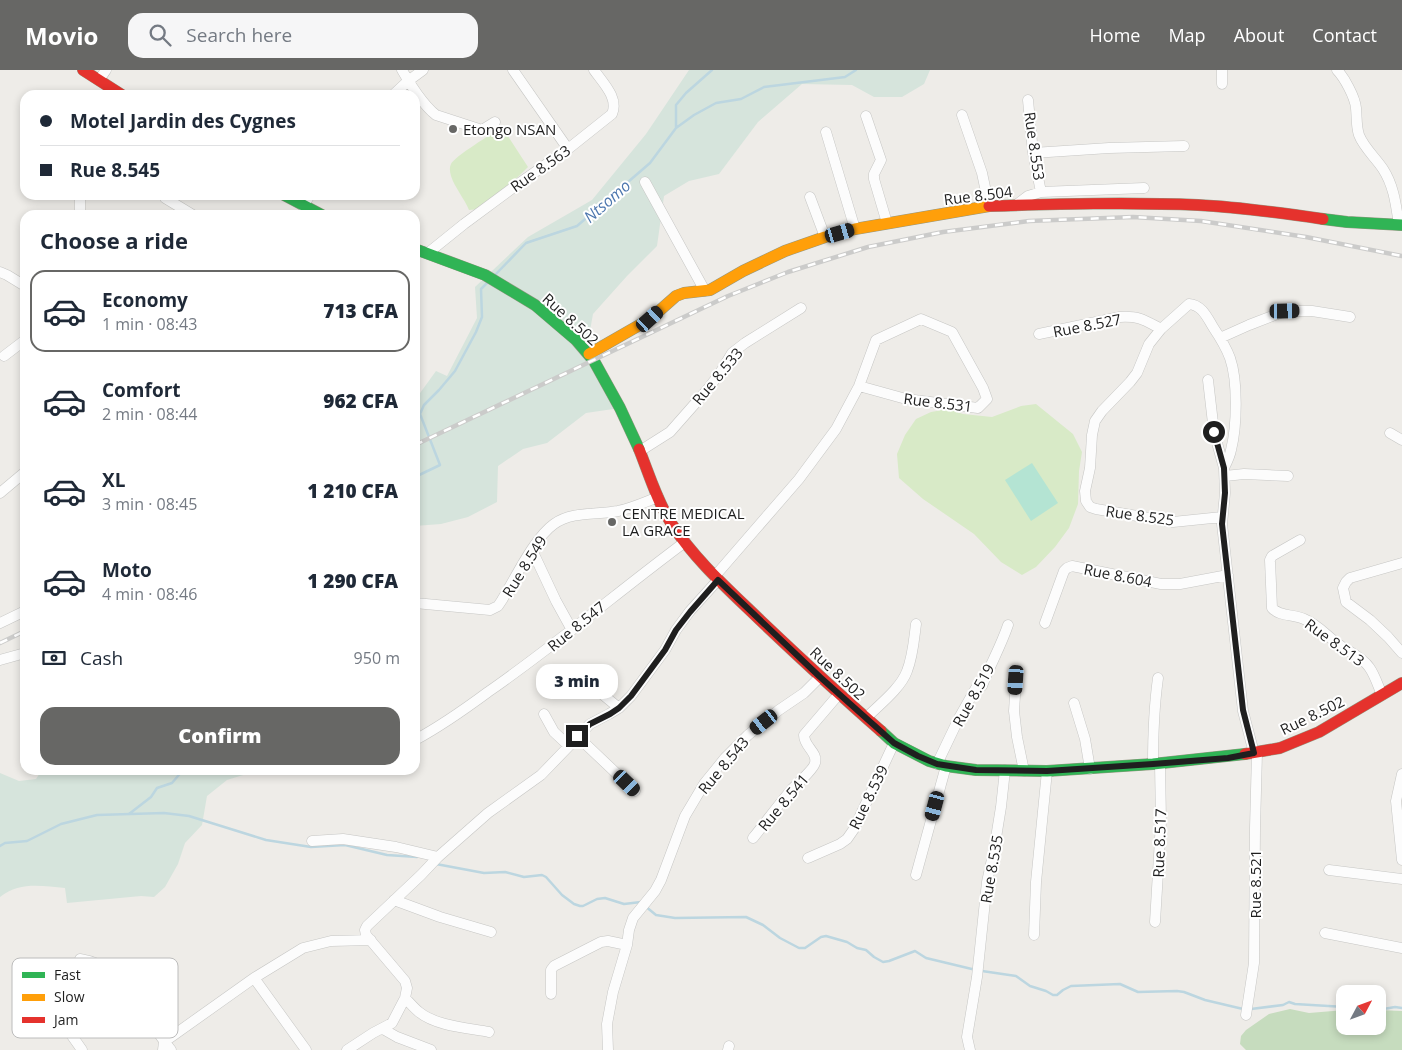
<!DOCTYPE html>
<meta charset="utf-8">
<style>
:root{--surface:#fff;--page:#f6f6f7;--text:#1f2937;--muted:#747a83;--line:#e0e1e3;--accent:#676765}
body{margin:0;font-family:"Open Sans",sans-serif;background:var(--page);color:var(--text);height:100vh;display:flex;flex-direction:column;font-size:19px;white-space:nowrap}
*{box-sizing:border-box;margin:0}
p{font-size:16px;color:var(--muted)}
.icon{flex:none;width:28px;height:28px;fill:none;stroke:currentColor;stroke-width:2;stroke-linecap:round;stroke-linejoin:round}
.map{position:relative;flex:1;overflow:hidden}
.drawer{position:absolute;left:20px;top:140px;width:400px;height:565px;display:flex;flex-direction:column;background:var(--surface);border-radius:15px;box-shadow:0 2px 8px #0003}
.drawer>*{flex:none}
.guide{position:absolute;left:20px;top:20px;width:400px;height:110px;border-radius:15px;box-shadow:0 2px 8px #0003;display:grid;align-content:center;height:110px;padding:0 20px;background:var(--surface)}
.needle{width:32px;rotate:49deg}
.tools{position:absolute;left:1336px;top:915px;display:grid;gap:10px}
.tools a{display:grid;place-items:center;width:50px;height:50px;border-radius:10px;background:var(--surface);box-shadow:0 2px 8px #0003;font-size:25px}
.end{position:absolute;width:22px;height:22px;margin:-11px;border:6px solid #1f1f1f;background:#fff;box-shadow:0 0 0 2px #fff}
.from{border-radius:50%}
.bubble{position:absolute;height:35px;border-radius:15px;background:var(--surface);box-shadow:0 2px 8px #0003;font-size:16px;font-weight:800;line-height:35px;text-align:center}
.car{position:absolute;width:15px;height:30px;margin:-15px -8px;border-radius:6px;box-shadow:0 0 4px 1px #0007;background:linear-gradient(#222 24%,#8ab4d8 0 40%,#222 0 76%,#8ab4d8 0 86%,#222 0)}
.guide b{display:flex;align-items:center;gap:18px;height:48px;font-size:19px}
.guide b+b{border-top:1px solid var(--line)}
.guide i{width:12px;height:12px;background:var(--text)}
ul{padding:0;list-style:none}
li{display:flex;align-items:center;gap:15px;height:82px;margin:0 10px 8px;padding:0 10px;border:2px solid transparent;border-radius:15px}
li div{flex:1}
li b{display:block;font-size:19px}
li em{font-style:normal;font-weight:800}
li.on{border-color:var(--accent)}
li>.icon{width:45px;height:45px;stroke-width:1.5}
h2{padding:0 20px;font-size:22px;line-height:60px}
.pay{display:flex;align-items:center;gap:12px;height:55px;padding:0 20px;font-size:19px}
.pay p{margin-inline-start:auto}
.primary-button{display:flex;gap:10px;margin-top:auto;padding:10px 20px}
.primary-button a{flex:1;height:58px;border-radius:15px;background:var(--accent);color:#fff;font-size:20px;font-weight:800;line-height:58px;text-align:center}
header{display:flex;align-items:center;gap:30px;box-sizing:border-box;height:70px;padding:0 25px;background:var(--accent);color:#fff}
header strong{font-size:24px}
nav{display:flex;gap:28px;margin-inline-start:auto;font-size:18px}
.search{width:350px;height:45px;background:var(--page);display:flex;align-items:center;gap:12px;box-sizing:border-box;padding:0 18px;border-radius:15px;color:var(--muted);font-size:19px}
.map>svg:first-child{display:block}
.grass{fill:#d8eac7}
.forest{fill:#c6dcbe}
.wetland{fill:#d6e4dc}
.pitch{fill:#b4e4d3}
.lines{fill:none;stroke-linecap:round;stroke-linejoin:round}
.stream{stroke:#bcd6e0;stroke-width:2.5}
.street-casing{stroke:#c6c6c4;stroke-width:11}
.fast-casing{stroke:#949780;stroke-width:12}
.slow-casing{stroke:#949780;stroke-width:12}
.jam-casing{stroke:#949780;stroke-width:12}
.street{stroke:#fcfcfc;stroke-width:10}
.fast{stroke:#30b455;stroke-width:11}
.slow{stroke:#ff9f0a;stroke-width:11}
.jam{stroke:#e5322d;stroke-width:11}
.rail-casing{stroke:#cbcbca;stroke-width:4.5}
.rail{stroke:#fff;stroke-width:2.5;stroke-dasharray:8;stroke-linecap:butt}
.route{stroke:#1f1f1f;stroke-width:6}
.poi-dot{fill:#676765;stroke:#fff;stroke-width:2}
.labels{text-anchor:middle;dominant-baseline:central;stroke-width:4;stroke-linejoin:round;paint-order:stroke}
.poi-label{font-size:15px;fill:#1f1f1f;stroke:#fff;text-anchor:start}
.street-label{font-size:15px;fill:#1f1f1f;stroke:#fff}
.water-label{font-size:16px;font-style:italic;fill:#4c76ae;stroke:#fff}
.key{fill:#fff;stroke:#bcbcbc;stroke-width:1}
.key-label{font-size:14px;fill:#1f1f1f}
</style>
<header>
<strong>Movio</strong>
<div class="search"><svg class="icon" aria-label="search" viewBox="0 0 24 24"><circle cx="10" cy="10" r="6"/><path d="M15 15l6 6"/></svg>Search here</div>
<nav><a>Home</a><a>Map</a><a>About</a><a>Contact</a></nav>
</header>
<div class="map">
<svg width="1402" height="980" viewBox="0 0 1402 980">
<rect width="100%" height="100%" fill="#eeece8"/>
<path class="grass" d="M502,57L528,97L520,105L479,139L469,140C464,128 455,118 451,106C450,102 449,98 451,94C455,86 492,64 502,57Z
M1036,334L1073,364L1082,382L1079,401L1078,434L1069,458L1055,477L1036,497L1022,505L1001,492L974,464L923,429L899,408L897,384L905,365L916,349L931,342L948,339L963,344L992,347L1021,336Z"/>
<path class="forest" d="M1290,939L1309,943L1345,940V956H1378V940L1402,941V980H1246L1240,974L1241,966L1246,960L1269,944Z"/>
<path class="wetland" d="M689,0H930L924,14L902,27H874L852,15L802,14L758,52L719,104L689,111L664,126L657,176L627,206L593,244L589,266L591,286L620,338L586,343L547,373L523,379L498,396L497,432L468,447L441,454L415,456V330L436,301L447,306L477,248L475,217L528,167L592,130L646,64Z
M42,700H259L227,710L207,726L202,755L185,773L178,794L165,817L154,827L141,826L67,833L65,818C42,816 20,811 0,827V703L19,711L36,709Z"/>
<path class="pitch" d="M1032,393L1058,433L1031,451L1005,410Z"/>
<g class="lines">
<path class="stream" d="M676,58V35L686,23L712,0
M495,205L526,173L577,156L650,93L676,58L694,45L716,33L741,29L764,17L845,7L856,0
M415,407L440,395L420,344L424,335L439,320L455,301L476,262L482,247L481,219L488,212
M129,744L151,727L157,718L172,713L183,700
M0,776L5,773L27,771L61,754L97,745L164,743L189,746L266,770L311,777L345,775L387,785L417,787
M436,794L484,803L505,802L524,807L542,805L546,807L562,825L574,834L580,836H583L597,829L605,828L624,834L641,832
M645,836L656,845L675,848L746,847L763,855L780,868L799,878H805L821,867L826,866L847,872L857,878L866,880L874,887L883,892L889,891L915,881L926,888L976,900
M982,901L1016,906L1030,916L1046,921L1053,925H1057L1063,920L1071,916L1120,914L1138,922L1177,921L1184,922L1205,930L1243,939
M1251,939L1283,935L1289,932L1295,934L1345,937
M1378,940L1395,937L1402,938"/>
<g class="street-casing">
<path id="street" d="M402,0C409,13 424,36 436,45L482,60L495,52
M513,0L568,79
M1337,0C1344,7 1355,27 1356,38C1357,47 1356,56 1359,65C1364,78 1376,88 1383,99C1394,116 1396,135 1399,155
M99,10L106,0
M1222,14V0
M393,25L408,11L423,0
M1028,30L1033,83L1041,122
M962,45L982,103L989,136
M866,46L881,90L874,104V109L887,153
M826,62L855,159
M1033,83L1109,78L1184,76
M645,112L705,221
M810,127L825,167
M165,128L193,145
M1016,135L1028,126L1041,122L1144,118
M303,136L310,125
M80,145V125
M428,183L464,154L518,114L568,79L612,44C619,28 603,13 594,0
M0,202L7,205L25,216
M1039,264L1120,247C1140,246 1144,250 1161,259
M1220,268L1249,255L1285,241H1312L1350,247
M4,286L25,270
M1208,310L1214,362L1224,398L1225,423L1222,454L1243,641L1254,683
M1390,363L1402,370
M640,381L670,362L707,320L720,303L732,283L745,273L801,238
M1225,406L1244,404L1288,406
M0,423L25,402
M1222,447L1173,452L1096,439L1090,437L1086,431L1085,421L1090,398L1092,365L1095,351L1102,341L1130,312L1137,303L1149,274L1161,259L1189,234C1202,235 1207,247 1213,257C1219,266 1226,277 1230,288C1238,311 1237,356 1231,380C1230,386 1227,392 1224,398
M1300,470L1272,486L1270,490L1272,538C1280,547 1294,544 1304,549C1317,554 1327,566 1338,574C1348,581 1362,587 1369,597C1375,605 1378,616 1382,625
M532,480L556,531L572,560
M1402,493L1350,508L1346,512L1343,518L1346,532L1370,550L1388,567L1402,583
M715,506L799,409L836,359L859,316L876,270L921,249L952,262L983,318L987,329L978,338L906,329L859,316
M415,533L490,540L498,536L502,530C515,509 534,468 554,454C572,441 597,445 618,441C632,438 645,432 658,427
M0,553L25,541
M1045,553L1064,501L1067,498L1072,496L1161,514H1180L1228,505
M0,590L25,583
M569,601L580,606L619,638
M1016,610L1014,641L1017,667L1024,701
M1074,633L1085,669L1090,699
M544,644L554,662L569,676L590,654L609,644L619,638L631,626L665,580L676,560L690,541L718,510
M866,648C879,635 901,618 907,601C913,586 914,569 916,554
M577,666L635,721
M415,670C441,656 465,639 488,622C556,575 619,521 685,472
M937,694L959,648L976,618L982,616C990,595 1001,576 1008,555
M1153,694C1153,665 1154,637 1158,608
M1402,704L1396,731L1402,790
M753,768C766,752 778,735 792,719C797,714 814,699 815,693C818,682 804,677 804,665L839,624
M312,771L343,769L396,777L438,787
M808,788L840,774L847,769L854,759L894,673
M1329,800L1402,809
M916,805L946,696
M394,830L440,847L491,862
M1155,852L1161,752L1160,694
M1325,863L1402,878
M1034,865L1036,812L1047,701
M80,889C86,890 93,892 98,894C120,904 154,959 171,980
M254,908L306,980
M551,924V900L554,896L601,872L608,871L627,875
M405,928C410,933 414,938 419,942C436,956 468,958 489,962
M51,936L82,980
M1246,945L1254,893L1255,758L1257,683
M383,959L397,967L431,980
M163,980L164,972L254,908L303,878L331,871L371,870
M347,980L373,963L392,953L405,928L407,918L405,911L366,865L365,860L367,856L421,805L438,787L488,743L541,705L569,676
M608,980L607,954L613,922L627,875L629,860L633,848L655,821L661,810L685,746L704,714L725,688L748,665L779,640L804,623L820,607
M728,980L729,976
M970,980L967,967L977,907L987,812L994,780L1001,737L1005,700"/>
</g>
<g class="fast-casing">
<path id="fast" d="M284,125L322,145
M1323,149L1347,152L1402,155
M415,179L485,205L535,235L576,270L594,291L620,338L639,379
M881,661L894,673L929,691L946,696L976,700L1047,701L1153,694L1245,684"/>
</g>
<g class="slow-casing">
<path id="slow" d="M589,284L650,249L676,226L684,223L710,220L743,201L785,181L825,167L855,159L989,136"/>
</g>
<g class="jam-casing">
<path id="jam" d="M83,0L122,25
M989,136C1058,134 1129,132 1198,135C1240,137 1282,143 1323,149
M639,379C649,404 657,431 671,453C695,490 729,520 760,550C800,588 840,625 881,661
M1245,684L1280,678L1319,662L1402,613"/>
</g>
<use href="#street" class="street"/>
<use href="#fast" class="fast"/>
<use href="#slow" class="slow"/>
<use href="#jam" class="jam"/>
<g class="rail-casing">
<path id="rail" d="M415,375L728,226L788,202L868,177L943,162L1029,151L1133,147L1201,151L1306,167L1402,186
M0,573L25,561"/>
</g>
<use href="#rail" class="rail"/>
</g>
<g class="lines">
<path class="route" d="M577,666L590,654L610,644L619,638L631,626L665,580L676,560L690,542L718,510L820,607L894,673L918,686L937,694L976,700L1047,701L1153,694L1228,688L1254,683L1243,640L1222,454L1225,423L1224,398L1214,362"/>
</g>
<g class="poi-dot">
<circle cx="453" cy="59" r="5"/>
<circle cx="612" cy="452" r="5"/>
</g>
<g class="labels">
<g class="poi-label">
<text x="463" y="59">Etongo NSAN</text>
<text x="622" y="443">CENTRE MEDICAL<tspan x="622" dy="17">LA GRACE</tspan></text>
</g>
<g class="street-label">
<text transform="translate(1035 76) rotate(82)">Rue 8.553</text>
<text transform="translate(540 98) rotate(-35)">Rue 8.563</text>
<text transform="translate(978 125) rotate(-7)">Rue 8.504</text>
<text transform="translate(571 249) rotate(42)">Rue 8.502</text>
<text transform="translate(1087 255) rotate(-11)">Rue 8.527</text>
<text transform="translate(717 306) rotate(-50)">Rue 8.533</text>
<text transform="translate(938 332) rotate(7)">Rue 8.531</text>
<text transform="translate(1140 445) rotate(8)">Rue 8.525</text>
<text transform="translate(524 496) rotate(-58)">Rue 8.549</text>
<text transform="translate(1118 505) rotate(11)">Rue 8.604</text>
<text transform="translate(576 556) rotate(-39)">Rue 8.547</text>
<text transform="translate(1335 572) rotate(36)">Rue 8.513</text>
<text transform="translate(838 603) rotate(43)">Rue 8.502</text>
<text transform="translate(973 625) rotate(-61)">Rue 8.519</text>
<text transform="translate(1312 645) rotate(-26)">Rue 8.502</text>
<text transform="translate(723 695) rotate(-50)">Rue 8.543</text>
<text transform="translate(868 727) rotate(-64)">Rue 8.539</text>
<text transform="translate(783 732) rotate(-50)">Rue 8.541</text>
<text transform="translate(1159 773) rotate(-88)">Rue 8.517</text>
<text transform="translate(991 799) rotate(-80)">Rue 8.535</text>
<text transform="translate(1255 814) rotate(-90)">Rue 8.521</text>
</g>
<g class="water-label">
<text transform="translate(607 131) rotate(-41)">Ntsomo</text>
</g>
</g>
<rect x="12" y="888" width="166" height="80" rx="8" class="key"/>
<rect x="22" y="902" width="23" height="6" fill="#30b455"/>
<rect x="22" y="924" width="23" height="7" fill="#ff9f0a"/>
<rect x="22" y="947" width="23" height="6" fill="#e5322d"/>
<g class="key-label">
<text x="54" y="910">Fast</text>
<text x="54" y="932">Slow</text>
<text x="54" y="955">Jam</text>
</g>
</svg>
<div class="tools">
<a><svg class="needle" viewBox="-14 -14 28 28"><path d="M0-13l5 13h-10z" fill="#e53935"/><path d="M0 13l5-13h-10z" fill="#747a83"/></svg></a>
</div>
<i class="end from" style="left:1214px;top:362px"></i>
<i class="end" style="left:577px;top:666px"></i>
<div class="bubble" style="left:536px;top:594px;width:82px">3 min</div>
<i class="car" style="left:840px;top:163px;rotate:74deg"></i>
<i class="car" style="left:1285px;top:241px;rotate:89deg"></i>
<i class="car" style="left:650px;top:249px;rotate:48deg"></i>
<i class="car" style="left:1016px;top:610px;rotate:184deg"></i>
<i class="car" style="left:764px;top:652px;rotate:232deg"></i>
<i class="car" style="left:627px;top:713px;rotate:134deg"></i>
<i class="car" style="left:935px;top:736px;rotate:195deg"></i>
<div class="guide">
<b><i class="from"></i>Motel Jardin des Cygnes</b>
<b><i></i>Rue 8.545</b>
</div>
<section class="drawer">
<h2>Choose a ride</h2>
<ul>
<li class="on"><svg class="icon" aria-label="car" viewBox="0 0 24 24"><path d="M5 17H2v-5l4-1 3-4h7l3 4 3 1v5h-3M9 17h6M6 11h13"/><circle cx="7" cy="17" r="2"/><circle cx="17" cy="17" r="2"/></svg><div><b>Economy</b><p>1 min · 08:43</p></div><em>713 CFA</em></li>
<li><svg class="icon" aria-label="car" viewBox="0 0 24 24"><path d="M5 17H2v-5l4-1 3-4h7l3 4 3 1v5h-3M9 17h6M6 11h13"/><circle cx="7" cy="17" r="2"/><circle cx="17" cy="17" r="2"/></svg><div><b>Comfort</b><p>2 min · 08:44</p></div><em>962 CFA</em></li>
<li><svg class="icon" aria-label="car" viewBox="0 0 24 24"><path d="M5 17H2v-5l4-1 3-4h7l3 4 3 1v5h-3M9 17h6M6 11h13"/><circle cx="7" cy="17" r="2"/><circle cx="17" cy="17" r="2"/></svg><div><b>XL</b><p>3 min · 08:45</p></div><em>1 210 CFA</em></li>
<li><svg class="icon" aria-label="car" viewBox="0 0 24 24"><path d="M5 17H2v-5l4-1 3-4h7l3 4 3 1v5h-3M9 17h6M6 11h13"/><circle cx="7" cy="17" r="2"/><circle cx="17" cy="17" r="2"/></svg><div><b>Moto</b><p>4 min · 08:46</p></div><em>1 290 CFA</em></li>
</ul>
<div class="pay"><svg class="icon" aria-label="cash" viewBox="0 0 24 24"><path d="M3 7h18v10H3z"/><circle cx="12" cy="12" r="2"/></svg>Cash<p>950 m</p></div>
<div class="primary-button"><a>Confirm</a></div>
</section>
</div>
